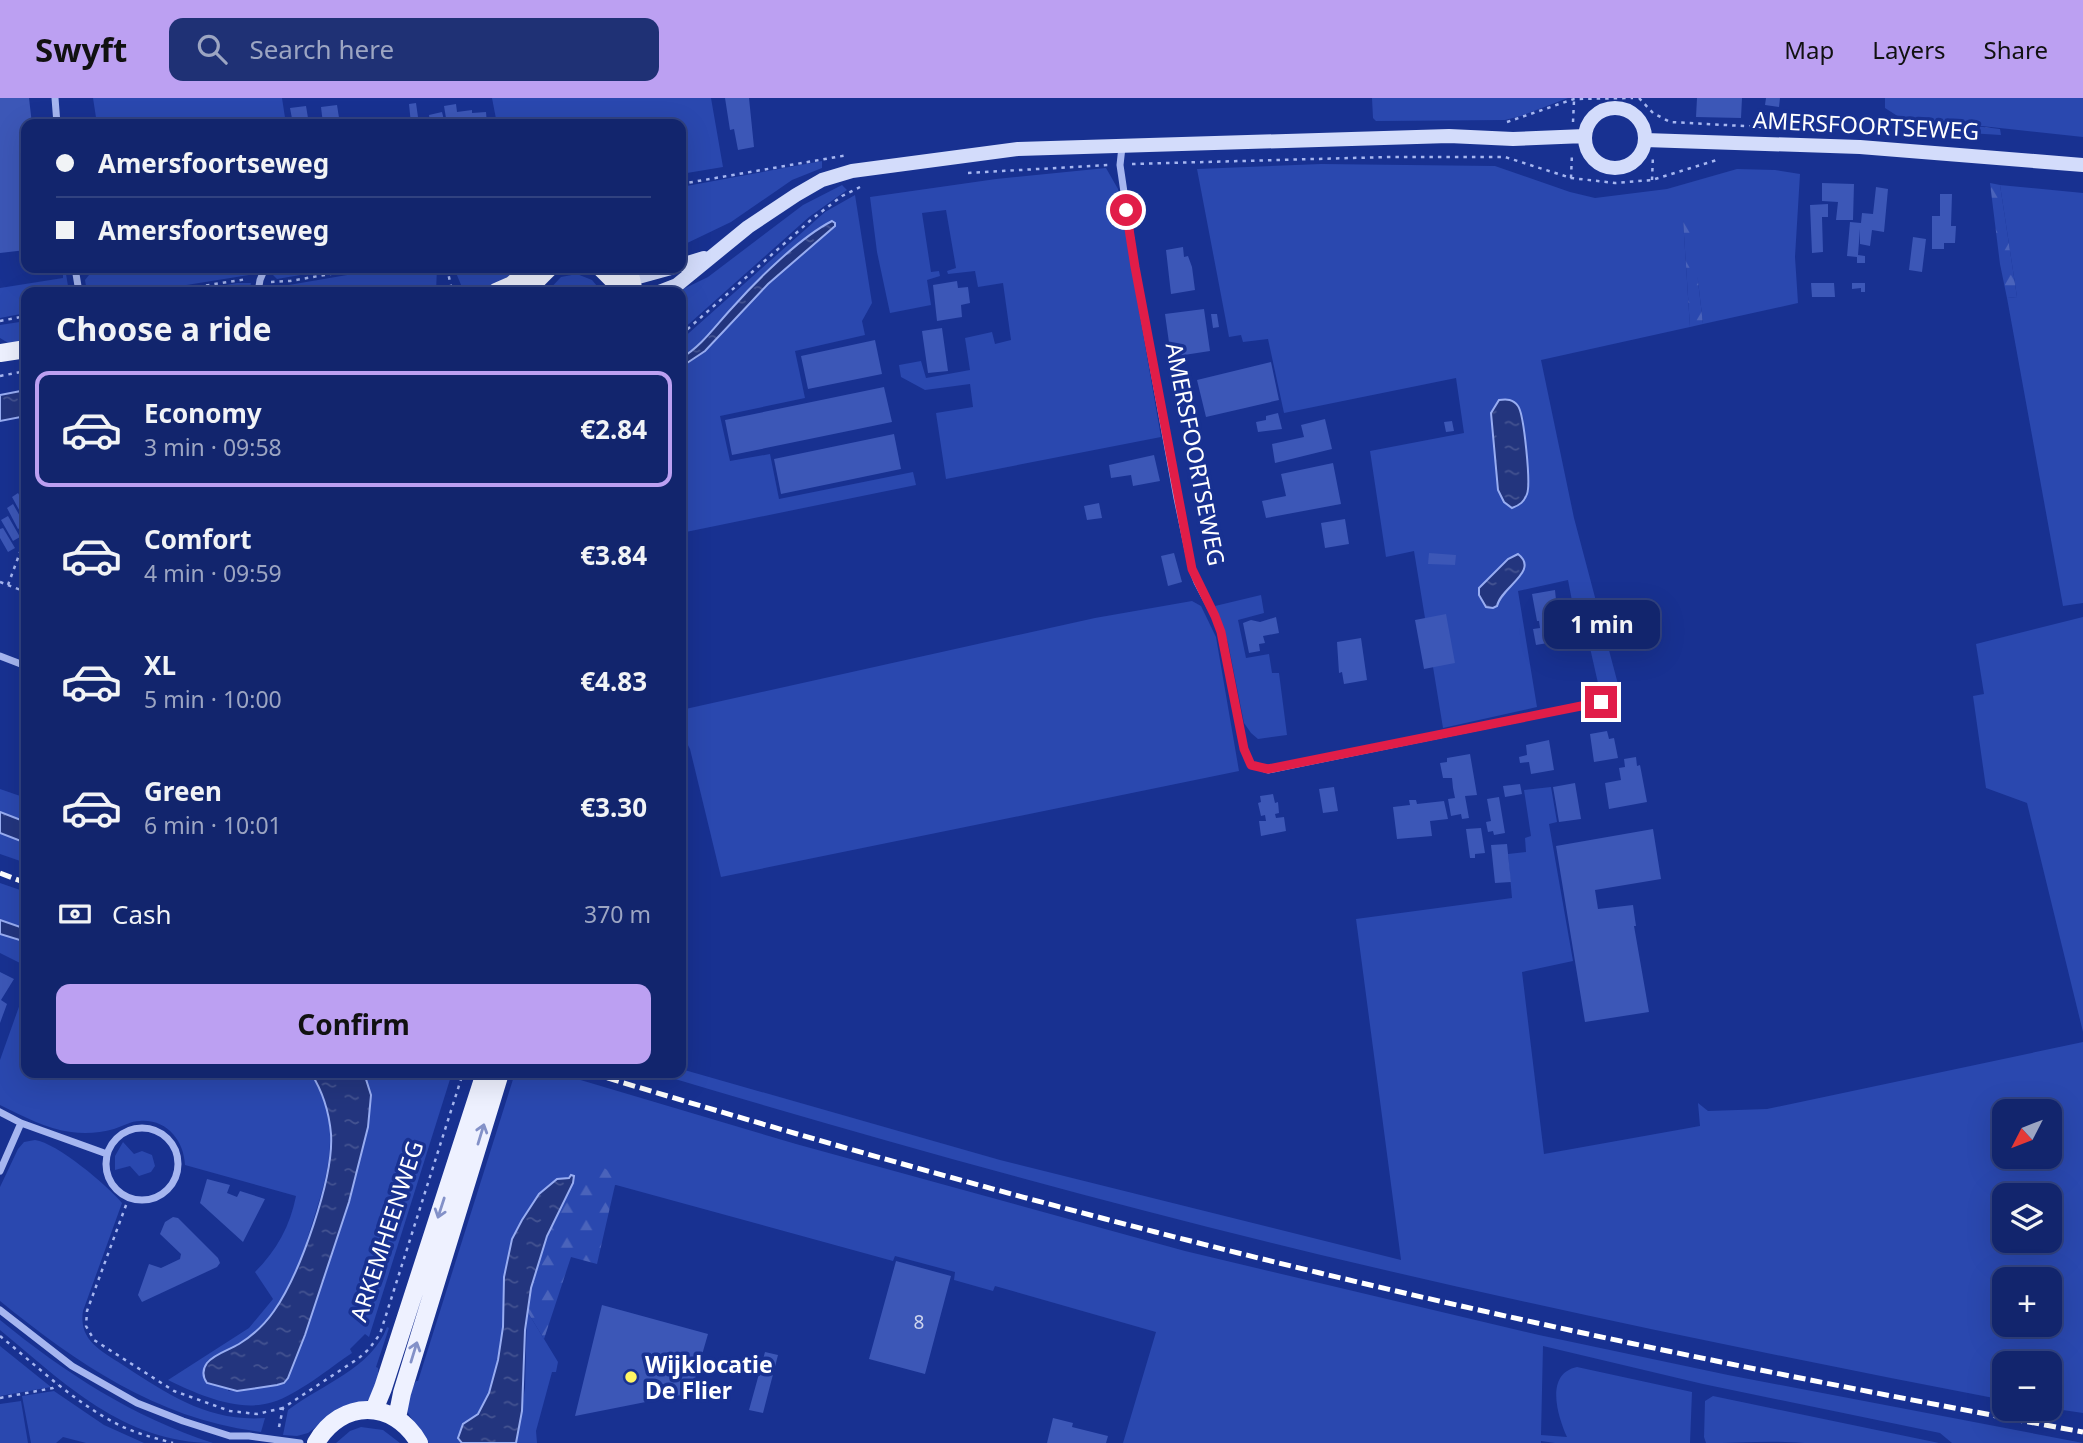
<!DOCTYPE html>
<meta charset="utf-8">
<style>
:root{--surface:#12256d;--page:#1f3175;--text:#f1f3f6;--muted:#9ca5c2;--line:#314280;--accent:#bca0f2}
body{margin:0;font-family:"Noto Sans",sans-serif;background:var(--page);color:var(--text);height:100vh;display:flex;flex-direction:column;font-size:26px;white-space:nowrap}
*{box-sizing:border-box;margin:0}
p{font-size:23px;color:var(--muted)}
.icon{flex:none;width:38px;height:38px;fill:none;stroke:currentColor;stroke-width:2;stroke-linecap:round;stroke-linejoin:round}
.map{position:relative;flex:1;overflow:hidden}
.side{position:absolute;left:21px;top:189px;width:665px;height:791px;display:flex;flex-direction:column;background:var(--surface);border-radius:14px;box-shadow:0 7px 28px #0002,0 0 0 2px var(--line)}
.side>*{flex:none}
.hud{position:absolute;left:21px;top:21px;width:665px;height:154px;border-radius:14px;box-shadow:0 7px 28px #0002,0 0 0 2px var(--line);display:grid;align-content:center;height:154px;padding:0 35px;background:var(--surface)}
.needle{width:46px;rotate:228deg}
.tools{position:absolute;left:1992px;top:1001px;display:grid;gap:14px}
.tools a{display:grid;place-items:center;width:70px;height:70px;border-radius:14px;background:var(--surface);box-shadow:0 7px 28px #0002,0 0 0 2px var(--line);font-size:35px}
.end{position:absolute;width:32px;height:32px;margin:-16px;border:9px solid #e11d48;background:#fff;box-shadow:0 0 0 4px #fff}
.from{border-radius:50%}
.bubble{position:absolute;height:49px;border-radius:14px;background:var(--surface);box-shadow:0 7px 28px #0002,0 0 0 2px var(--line);font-size:23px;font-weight:700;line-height:49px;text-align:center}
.hud b{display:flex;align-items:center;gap:24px;height:66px;font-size:26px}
.hud b+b{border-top:2px solid var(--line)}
.hud i{width:18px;height:18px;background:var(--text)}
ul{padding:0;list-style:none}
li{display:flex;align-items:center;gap:21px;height:116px;margin:0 14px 10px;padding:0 21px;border:4px solid transparent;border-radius:14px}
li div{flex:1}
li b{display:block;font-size:26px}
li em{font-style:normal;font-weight:700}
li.selected{border-color:var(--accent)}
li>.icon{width:63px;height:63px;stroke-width:1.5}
h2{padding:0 35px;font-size:32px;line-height:84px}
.pay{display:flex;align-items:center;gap:18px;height:77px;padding:0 35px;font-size:26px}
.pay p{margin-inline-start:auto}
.cta{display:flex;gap:14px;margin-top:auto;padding:14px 35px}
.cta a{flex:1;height:80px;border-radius:14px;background:var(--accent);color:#111;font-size:28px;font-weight:700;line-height:80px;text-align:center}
header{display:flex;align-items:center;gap:42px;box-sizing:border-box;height:98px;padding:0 35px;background:var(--accent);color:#111}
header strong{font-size:33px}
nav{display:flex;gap:38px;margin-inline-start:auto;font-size:24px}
.search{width:490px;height:63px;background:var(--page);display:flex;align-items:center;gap:18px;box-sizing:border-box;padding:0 24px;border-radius:14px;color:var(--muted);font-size:26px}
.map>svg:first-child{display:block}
.green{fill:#2a48af;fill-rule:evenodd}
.forest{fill:url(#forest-firs)}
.water{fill:url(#water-ripples);stroke:#98adf2;stroke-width:2}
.building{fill:#3c57b7}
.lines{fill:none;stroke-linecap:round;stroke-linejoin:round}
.path{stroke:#a6b6f0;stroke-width:2.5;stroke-dasharray:3.5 5;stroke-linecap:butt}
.street{stroke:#a6b6f0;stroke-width:7}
.secondary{stroke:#d3dcfb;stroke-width:14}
.primary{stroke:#eef1ff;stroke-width:18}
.rail{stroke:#fff;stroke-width:5;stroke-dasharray:12 5;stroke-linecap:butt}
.oneway{stroke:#8391c8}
.route{stroke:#e11d48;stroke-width:9}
.poi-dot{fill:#fff564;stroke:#183191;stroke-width:2.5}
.labels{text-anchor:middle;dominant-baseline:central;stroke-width:7;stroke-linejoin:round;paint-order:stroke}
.number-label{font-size:19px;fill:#ced5ed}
.street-label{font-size:23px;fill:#fff;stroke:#183191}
.poi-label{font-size:23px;font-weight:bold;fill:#fff;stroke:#183191;text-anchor:start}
</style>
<header>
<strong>Swyft</strong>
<div class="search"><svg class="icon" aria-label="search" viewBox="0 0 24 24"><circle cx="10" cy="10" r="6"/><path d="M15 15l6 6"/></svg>Search here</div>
<nav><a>Map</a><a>Layers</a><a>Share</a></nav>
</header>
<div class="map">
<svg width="2083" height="1345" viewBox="0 0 2083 1345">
<defs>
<pattern id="forest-firs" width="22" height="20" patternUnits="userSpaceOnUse" patternTransform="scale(1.75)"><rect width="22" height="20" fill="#2a48af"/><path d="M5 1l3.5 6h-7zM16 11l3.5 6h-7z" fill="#4a63bb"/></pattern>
<pattern id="water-ripples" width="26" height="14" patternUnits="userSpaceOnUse" patternTransform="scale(1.75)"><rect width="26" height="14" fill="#23357e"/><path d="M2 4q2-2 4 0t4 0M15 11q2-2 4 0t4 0" fill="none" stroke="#445391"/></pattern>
</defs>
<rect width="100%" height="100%" fill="#183191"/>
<path class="green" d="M93,0H282L286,26H97Z
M492,0H711L723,69L681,76V26H497Z
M1372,0H1568L1521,18L1505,22L1376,23L1373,20Z
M1885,0H2083V39L1899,19L1885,10Z
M822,63V70L792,82L731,124L681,148V89Z
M1321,66L1495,68L1570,94L1595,100L1667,91L1737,71L1775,72L1800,76L1795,159L1798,205L1703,226L1698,183L1683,121L1690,229L1541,262L1574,420L1619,590L1600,594L1588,541L1579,539L1568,482L1518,493L1537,609L1443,630L1414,453L1386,459L1370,353L1464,335L1456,280L1284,315L1268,241L1243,244L1241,237L1229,239L1197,71ZM1523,318L1529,392L1525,400L1512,410L1504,404ZM1510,487L1498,499V504L1493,510C1482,508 1479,500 1479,490Z
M1106,70L1118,91L1161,339L946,381L936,315L973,309L970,286L925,292L901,279L899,267L921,263L926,280L970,272L965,240L992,234L995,246L1011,242L1003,185L978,189L975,173L948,176L947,173L956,170L946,112L922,115L931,174L939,173L940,178L927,182L931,207L890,215L877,154L870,99L996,81Z
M842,87L847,92L809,119L681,233V194H677L708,179L803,107Z
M2000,87L2083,95V505L2063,508L2007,200L2017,199Z
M855,97L872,205L862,223L865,237L795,253L805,300L720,318L730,363L770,356L779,401L913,374L916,387L681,435V269C711,253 729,224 752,201C778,175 807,152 835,129V125H828C795,150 763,177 734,207C718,225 703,248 681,260V242L825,114Z
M121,170H257L249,177L143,194H87L85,182L89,177Z
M277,170H342L277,181L272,176Z
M388,170H437L436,194H267L268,187L277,189Z
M454,170H520C503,183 486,194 464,194Z
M63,176H66L69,194H26V215L0,220V190L63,180Z
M577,176L592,182L602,194H547L561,179Z
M237,185H251L249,194H188Z
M26,223V243L10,246L0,240V227Z
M1261,497L1264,515L1238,522L1246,560L1269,556L1272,575H1279L1287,637L1258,641L1251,635L1244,625L1228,545L1215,508Z
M1192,503L1201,508L1216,539L1239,673L721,779L690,651L681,634V612L1095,520Z
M2083,519V934L2027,705L1986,690L1973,598L1984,596L1976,546Z
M1551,689L1557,724L1549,726L1573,863L1522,874L1544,1056L1700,1028L1698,1005L1708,1013L1767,1011L2083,944V1315L2049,1310V1265H2004V1302C1775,1258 1548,1211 1321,1157C1097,1103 875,1041 655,975H681V971L1000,1062L1401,1162L1356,821L1512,800L1508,756L1526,754L1525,740L1531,738L1524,692ZM2004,1013H2049V1059H2004ZM2004,1097H2049V1143H2004ZM2004,1181H2049V1227H2004Z
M0,691L26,700V724L0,714Z
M0,735L26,745V765L0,756Z
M0,785L26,794V831L0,822Z
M0,836L26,844V868L0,855Z
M26,889V975H311C343,1028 329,1074 311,1129C304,1153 296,1177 283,1199C276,1211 267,1223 257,1233C252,1237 243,1241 240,1246C235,1252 230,1283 228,1293L277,1287L284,1285L288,1280L305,1237L349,1104L368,1029L371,997L364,975H452L369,1239L365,1236L350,1251L352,1255C331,1269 297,1297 273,1304C239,1315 199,1297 168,1282L249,1230L273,1201L255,1174C277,1152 290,1128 296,1098L185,1067C184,1043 167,1021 140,1023C131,1023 123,1028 114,1031C100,1035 85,1036 71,1034C46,1031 23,1018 0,1007V962Z
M515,975H557L796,1046L1185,1153L1539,1237L1728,1277L2083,1345H1952L1940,1335L1703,1286L1543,1248L1541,1337L1567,1339C1558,1319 1544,1276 1577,1269L1692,1294L1690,1345H1555L1541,1343V1345H1123L1156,1234L995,1188L993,1193L954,1182L955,1174L895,1158L893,1163L616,1087L570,1090L569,1080L522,1122L512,1141L504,1179L503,1229L498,1262L489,1295L478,1316L466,1324L460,1341L462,1345H426L407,1313L406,1302L416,1283H418Z
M35,1042C57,1045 107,1087 122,1105L83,1213C78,1244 104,1254 126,1269C169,1297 209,1324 265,1320L261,1334C158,1321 79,1267 0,1203V1089L18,1051L24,1044Z
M123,1044L134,1056L142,1053L152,1057L155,1068L151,1074L139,1078L130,1068L115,1072V1058Z
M527,1213L558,1264L556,1274H552L536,1333L537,1345H516L525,1290Z
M0,1222C65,1275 133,1319 213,1345C124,1345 64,1285 0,1232Z
M387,1229L389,1230L376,1269L378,1270L379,1290L367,1303L327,1321L308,1335L297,1338L283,1337L288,1312C321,1287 372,1270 387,1229Z
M0,1248L51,1289L0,1298Z
M54,1293L104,1327L144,1345H86L63,1339L56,1345H31L22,1298Z
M1713,1298L1939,1345H1804C1773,1342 1738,1345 1706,1345L1704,1339L1705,1303Z
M21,1303L28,1345H0V1306Z
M361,1329L383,1332L400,1345H336L350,1333Z"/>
<path class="forest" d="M1899,19L2000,31L2001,37L1905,31Z
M1990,85L2000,87L2017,199L2007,200L2000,166Z
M1694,119L1698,183L1703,226L1690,229L1683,121Z
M598,1066L612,1075L615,1087L597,1166L571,1159L544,1241L527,1213L531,1190L547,1138L574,1078L590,1067Z"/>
<path class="water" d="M832,123L835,125V128L768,186L705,253L681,269V260C701,249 716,227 732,210C756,183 799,140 832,123Z
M26,292V318L0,323V297Z
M1499,302C1507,301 1513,301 1518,308C1524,316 1531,386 1527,396C1524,404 1520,407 1512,410L1504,404L1498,392L1491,315Z
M1518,456C1540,473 1501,489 1497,508L1493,510L1486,509L1479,497V490L1508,461Z
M0,714L26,724V745L0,735Z
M0,822L26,831V844L0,836Z
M311,975H364L371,997L368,1029L349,1104L305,1237L288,1280L284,1285L277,1287L237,1293L207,1285C202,1278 202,1272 207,1265C214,1256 229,1252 239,1246C252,1238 265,1226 274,1213C300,1176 334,1080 331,1036C329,1013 323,994 311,975Z
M571,1077L574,1078L573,1085L547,1138L531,1190L525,1232L522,1313L516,1345H462L458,1340L463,1326L478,1316L489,1295L498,1262L503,1229L504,1179L512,1141L522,1122L539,1096L557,1081L569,1080Z"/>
<path class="building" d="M0,0H29L32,26H26V152L0,155Z
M725,0H749L754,49L738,52L734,31L730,32Z
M1697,0H1742L1741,20L1696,19Z
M1766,0H1780L1779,9L1765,7Z
M416,5L419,26H411L409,6Z
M456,6L457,14L472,12V15L486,14L487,26H447L444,8Z
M337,7L340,26H323L321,9Z
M306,8L309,26H293L290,10Z
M442,14L445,26H430L429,17Z
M1822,85L1854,86L1853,122H1836L1838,104L1822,103Z
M1876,89L1888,91L1884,134L1872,132L1870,148L1860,146V131L1858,157L1865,158V165H1857V159L1847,158L1850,124L1861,125L1862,115L1873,116Z
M1940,96H1952L1951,128H1956L1955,145H1944V151H1932V118H1940Z
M1828,106V119H1822L1823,154L1812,155L1810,107Z
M1913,139L1926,141L1922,174L1909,172Z
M1183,149L1184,159L1188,158L1192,169L1195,192L1171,196L1166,152Z
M957,183L958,190L968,189L970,205L961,207L962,219L937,223L933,187Z
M1811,185H1834L1835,199H1812Z
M1852,185H1865V194H1861V190L1852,191Z
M1204,211L1210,253L1171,259L1165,216Z
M1211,216H1217L1219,229L1213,230Z
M942,230L948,273L928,275L922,233Z
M875,242L882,276L808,291L801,258Z
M1271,264L1279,302L1206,319L1197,282Z
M884,289L892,324L732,357L725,322Z
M1278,315L1282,331L1258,334L1256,324L1266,322V318Z
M1325,321L1332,351L1275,365L1272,346L1304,339L1301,327Z
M1452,323L1454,333L1446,334L1444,324Z
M894,336L901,371L781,396L774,361Z
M1154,357L1160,383L1133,388L1131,377L1111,380L1109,367Z
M1333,365L1341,406L1266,420L1262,403L1286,398L1281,376Z
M18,395L26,409V418L23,419L12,399Z
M1099,405L1102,420L1087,422L1084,408Z
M13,406L25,427L18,431L7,410Z
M8,418L20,439L13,443L1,422Z
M1345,421L1349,446L1325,450L1321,425Z
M3,430L15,450L8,454L0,440V431Z
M1174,455L1182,484L1168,488L1161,458Z
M1429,455L1456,457L1455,467L1428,466Z
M1555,492L1556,502L1565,500L1567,513L1559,514L1560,519L1554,520L1559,543L1536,547L1533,531L1540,530L1539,523H1537L1532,496Z
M1446,516L1455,565L1424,571L1415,522Z
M1276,519L1279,535L1263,538L1265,545L1259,546L1260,553L1249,555L1243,525L1251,522L1260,524Z
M1361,540L1367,582L1344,586L1342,574L1339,575L1337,544Z
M1607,633L1609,641L1614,640L1618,660L1594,664L1590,636Z
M1549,642L1554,672L1531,676L1529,664L1520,665L1519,659L1527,657L1526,647Z
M1470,656L1477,697L1465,698L1469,720L1462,721L1461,716L1451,718L1448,701L1455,700L1453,690L1452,680H1443L1440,665L1447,664V660Z
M1636,659L1637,668L1640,667L1647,704L1609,711L1605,685L1621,682L1619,670L1625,669L1624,661Z
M1575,685L1581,721L1559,724L1553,689Z
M1520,686L1522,696L1505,699L1503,688Z
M1334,689L1338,713L1323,715L1319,691Z
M1273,696L1275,705L1278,704L1279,715L1275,716L1276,720L1284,719L1286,733L1261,738L1259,723H1266L1265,717L1261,718L1258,705L1261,704L1260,698Z
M1499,699L1505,735L1494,737L1493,733L1488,734L1486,724L1491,723L1487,701Z
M1409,702H1416L1417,706L1444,703L1448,721L1430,723L1432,738L1397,741L1393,709L1410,707Z
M1481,730L1485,755L1475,756V760H1470L1466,731Z
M1653,731L1661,781L1595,792L1598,811L1633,807L1636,828H1634L1649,914L1585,924L1556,748Z
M1507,746L1511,784L1495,785L1491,747Z
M0,874L14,881L1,902L7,906L0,925Z
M207,1081L230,1087L227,1095L237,1099L240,1093L265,1101L243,1144L200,1105Z
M173,1119L178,1120L218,1160L220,1165L217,1169L142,1204L138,1197L149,1166L161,1170L180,1161L181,1156L160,1136L165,1124Z
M896,1163L951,1178L925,1276L869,1261Z
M602,1207L708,1236L691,1295L575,1318Z
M765,1254L778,1257L763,1315L749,1312Z
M1053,1320L1073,1325L1072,1329L1108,1338L1106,1345H1047Z"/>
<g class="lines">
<path class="path" d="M1639,0L1653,15L1670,24L1762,29
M1507,24L1574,1L1633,0
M1573,24L1574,3
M1132,66L1388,59H1505L1571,80L1615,85L1652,82L1720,61
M968,75L1108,67
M1571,80L1572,55
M1652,82L1653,57
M681,86L848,57
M447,170L452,193
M271,184L290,183L365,170
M164,194L247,181
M0,223L26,218
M681,237L812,121L842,98L860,89
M0,278L26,273
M0,484L26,494
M8,487L26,438
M129,1099L87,1213L86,1228L94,1242L174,1293L230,1313L257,1316L283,1310
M0,1238C38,1269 76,1306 121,1328C138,1336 155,1340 173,1345
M0,1300L53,1290L58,1287
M279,1329L283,1310L359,1260L369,1251L380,1236L463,975"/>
<path class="street" d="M55,0L57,26
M1122,49L1120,67L1135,169L1177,400L1192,471L1197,484L1215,518L1221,534L1244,651L1251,667L1268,672L1601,604
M75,170L79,194
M258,194L260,182L265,170
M0,558L26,568
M0,1014L21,1025L107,1056
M106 1066a36 36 0 1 1 72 0a36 36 0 1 1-72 0Z
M0,1073L21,1025
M0,1212L72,1268L137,1305L183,1323L230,1338H249L300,1345"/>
<path class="secondary" d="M1585 40a30 30 0 1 1 60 0a30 30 0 1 1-60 0Z
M1645,42L1860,49L2083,67
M681,167L704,160
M631,181L671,170
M659,194L677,187L748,129L796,97L822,82L852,73L1018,51L1449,38L1513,41L1585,38"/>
<path class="primary" d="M601,170L613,182L618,194
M624,170L631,181L634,194
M496,194L512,187L531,170
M531,194L537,182L549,170
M0,255L26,251
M374,1312L383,1290L485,975
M397,1320L402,1295L500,975
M316,1345C341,1301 394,1301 419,1345"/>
<path class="rail" d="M0,775L26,785
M591,975C832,1048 1075,1116 1320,1175C1573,1236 1827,1287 2083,1334"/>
</g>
<defs><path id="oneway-shaft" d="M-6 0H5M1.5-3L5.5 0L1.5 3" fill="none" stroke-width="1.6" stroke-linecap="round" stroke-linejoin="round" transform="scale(1.75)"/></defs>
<g class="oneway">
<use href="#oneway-shaft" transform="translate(481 1036) rotate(-73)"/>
<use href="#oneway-shaft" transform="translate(441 1110) rotate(108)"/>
<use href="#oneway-shaft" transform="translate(414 1254) rotate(-73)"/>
</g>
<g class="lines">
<path class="route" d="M1126,112L1135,169L1192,471L1215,518L1221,534L1244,651L1251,667L1268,671L1601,604"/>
</g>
<circle class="poi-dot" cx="631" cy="1279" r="7"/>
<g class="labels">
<g class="number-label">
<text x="919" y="1224">8</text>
</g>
<g class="street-label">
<text transform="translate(1866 27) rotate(3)">AMERSFOORTSEWEG</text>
<text transform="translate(1196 356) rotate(79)">AMERSFOORTSEWEG</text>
<text transform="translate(386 1133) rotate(-72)">ARKEMHEENWEG</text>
</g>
<g class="poi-label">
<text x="645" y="1266">Wijklocatie<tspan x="645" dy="26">De Flier</tspan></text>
</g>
</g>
</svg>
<div class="tools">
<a><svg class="needle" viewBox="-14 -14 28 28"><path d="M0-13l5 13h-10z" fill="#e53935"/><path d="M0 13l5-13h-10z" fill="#9ca5c2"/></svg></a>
<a><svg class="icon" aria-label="layers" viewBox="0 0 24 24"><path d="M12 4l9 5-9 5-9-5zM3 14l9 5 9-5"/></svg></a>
<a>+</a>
<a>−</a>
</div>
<i class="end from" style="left:1126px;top:112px"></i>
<i class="end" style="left:1601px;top:604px"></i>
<div class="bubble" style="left:1544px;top:502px;width:116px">1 min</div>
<div class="hud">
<b><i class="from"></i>Amersfoortseweg</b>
<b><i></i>Amersfoortseweg</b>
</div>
<section class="side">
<h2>Choose a ride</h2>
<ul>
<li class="selected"><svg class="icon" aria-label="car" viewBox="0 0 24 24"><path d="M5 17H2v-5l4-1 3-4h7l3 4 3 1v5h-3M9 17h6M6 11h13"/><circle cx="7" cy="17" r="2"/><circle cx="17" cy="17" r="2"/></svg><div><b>Economy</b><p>3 min · 09:58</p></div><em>€2.84</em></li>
<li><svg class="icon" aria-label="car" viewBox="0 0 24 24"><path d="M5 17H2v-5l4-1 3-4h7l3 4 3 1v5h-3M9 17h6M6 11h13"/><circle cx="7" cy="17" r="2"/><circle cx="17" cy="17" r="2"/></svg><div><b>Comfort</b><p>4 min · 09:59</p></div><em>€3.84</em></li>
<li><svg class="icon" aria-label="car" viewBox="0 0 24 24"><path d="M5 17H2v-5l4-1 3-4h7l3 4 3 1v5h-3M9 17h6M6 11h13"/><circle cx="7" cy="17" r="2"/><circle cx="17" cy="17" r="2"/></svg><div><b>XL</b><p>5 min · 10:00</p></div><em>€4.83</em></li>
<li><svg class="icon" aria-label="car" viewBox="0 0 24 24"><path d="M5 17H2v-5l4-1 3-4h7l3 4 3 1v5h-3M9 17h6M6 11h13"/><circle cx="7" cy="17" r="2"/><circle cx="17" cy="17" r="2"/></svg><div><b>Green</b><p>6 min · 10:01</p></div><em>€3.30</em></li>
</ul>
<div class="pay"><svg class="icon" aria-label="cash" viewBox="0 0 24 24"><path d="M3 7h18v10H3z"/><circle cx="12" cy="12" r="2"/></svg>Cash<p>370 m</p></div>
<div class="cta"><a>Confirm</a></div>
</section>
</div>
